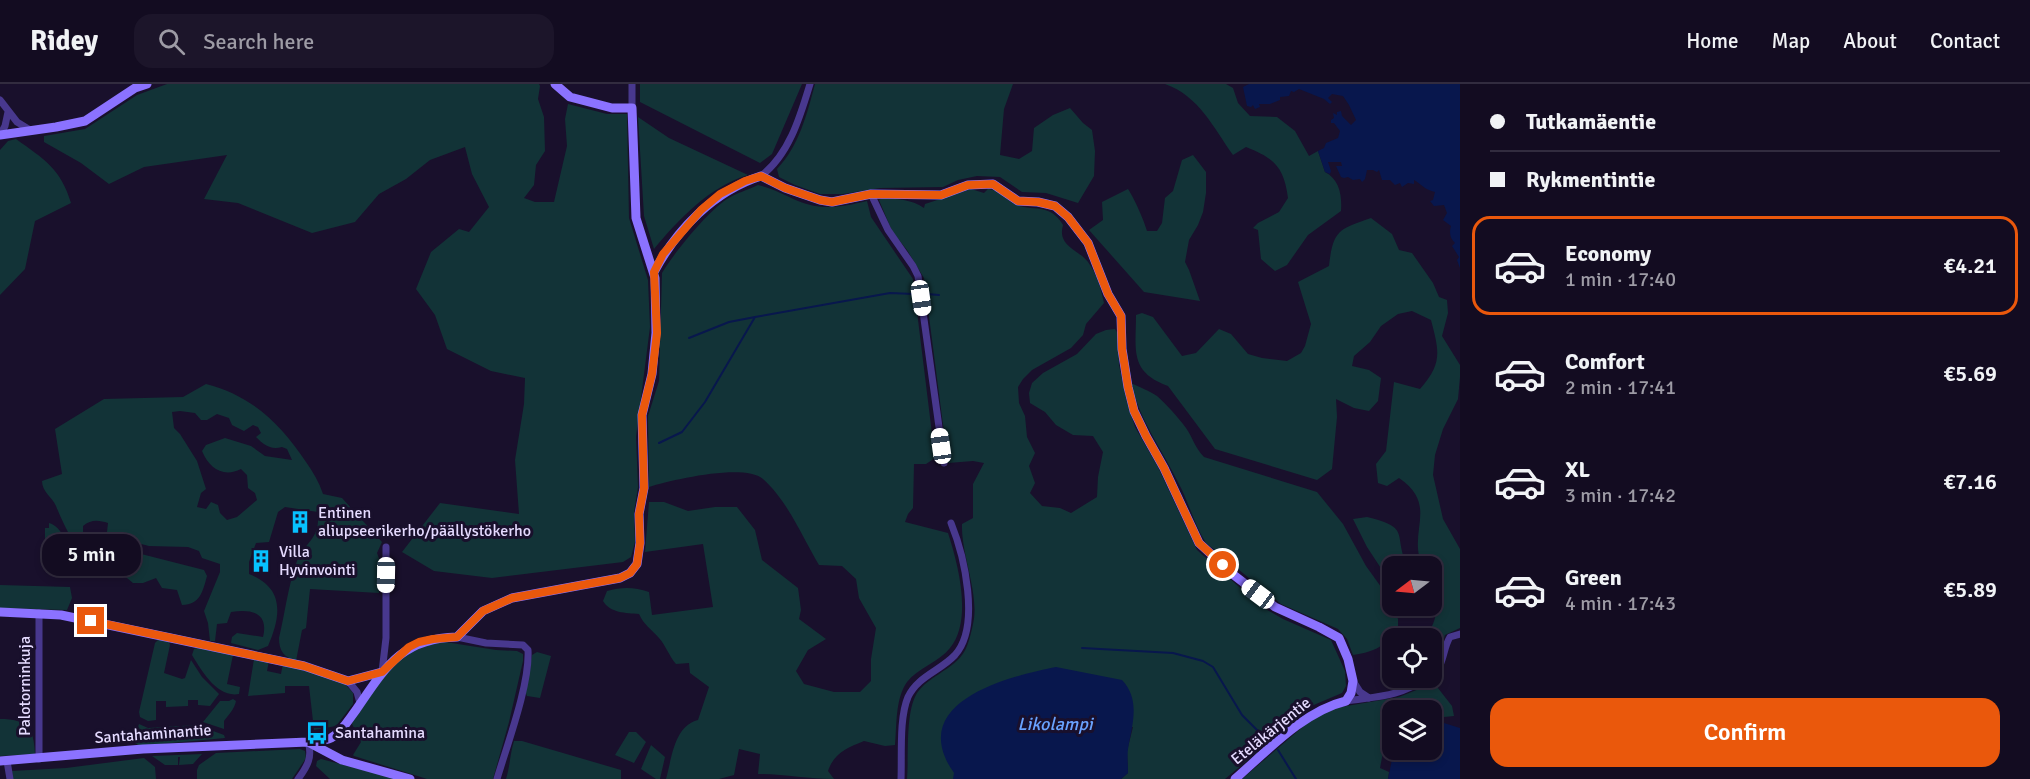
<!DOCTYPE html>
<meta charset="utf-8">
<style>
:root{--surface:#130c21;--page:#1c152a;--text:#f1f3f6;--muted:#9d9ba5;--line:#322c3f;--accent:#ea580c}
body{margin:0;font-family:Signika,sans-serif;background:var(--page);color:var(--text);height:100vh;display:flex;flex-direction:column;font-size:22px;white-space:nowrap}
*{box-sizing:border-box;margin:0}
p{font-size:20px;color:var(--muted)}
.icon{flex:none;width:33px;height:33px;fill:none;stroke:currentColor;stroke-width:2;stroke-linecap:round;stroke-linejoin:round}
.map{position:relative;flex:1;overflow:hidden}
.details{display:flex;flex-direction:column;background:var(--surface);width:570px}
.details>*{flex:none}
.top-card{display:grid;align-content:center;height:132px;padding:0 30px;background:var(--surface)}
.needle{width:39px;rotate:254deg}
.tools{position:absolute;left:1382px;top:472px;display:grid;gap:12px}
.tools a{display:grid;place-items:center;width:60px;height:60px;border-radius:12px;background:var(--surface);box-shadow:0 3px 9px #0003,0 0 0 2px var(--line);font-size:30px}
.end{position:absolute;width:27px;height:27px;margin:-14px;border:8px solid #ea580c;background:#fff;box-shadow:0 0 0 3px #fff}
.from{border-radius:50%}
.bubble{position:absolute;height:42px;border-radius:18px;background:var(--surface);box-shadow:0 3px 9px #0003,0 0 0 2px var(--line);font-size:20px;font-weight:600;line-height:42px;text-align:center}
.car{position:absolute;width:18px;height:36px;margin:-18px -9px;border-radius:8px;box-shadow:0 0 4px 2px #0007;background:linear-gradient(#fff 24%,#345 0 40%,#fff 0 76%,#345 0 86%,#fff 0)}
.top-card b{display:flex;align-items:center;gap:21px;height:57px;font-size:22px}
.top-card b+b{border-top:2px solid var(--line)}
.top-card i{width:15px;height:15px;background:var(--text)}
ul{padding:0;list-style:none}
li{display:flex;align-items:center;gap:18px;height:99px;margin:0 12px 9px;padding:0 18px;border:3px solid transparent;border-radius:18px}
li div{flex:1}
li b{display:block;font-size:22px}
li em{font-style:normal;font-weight:600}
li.on{border-color:var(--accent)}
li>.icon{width:54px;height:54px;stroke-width:1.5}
.cta{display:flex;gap:12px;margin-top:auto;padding:12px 30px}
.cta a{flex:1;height:69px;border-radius:18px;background:var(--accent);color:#fff;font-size:24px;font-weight:600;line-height:69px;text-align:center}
header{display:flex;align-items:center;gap:36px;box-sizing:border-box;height:84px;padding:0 30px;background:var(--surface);border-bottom:2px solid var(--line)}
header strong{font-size:28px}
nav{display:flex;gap:33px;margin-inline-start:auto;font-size:21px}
.search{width:420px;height:54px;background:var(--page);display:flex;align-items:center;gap:15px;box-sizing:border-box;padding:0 21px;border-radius:18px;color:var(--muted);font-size:22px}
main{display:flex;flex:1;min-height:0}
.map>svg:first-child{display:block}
.green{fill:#123337;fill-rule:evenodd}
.water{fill:#08174d}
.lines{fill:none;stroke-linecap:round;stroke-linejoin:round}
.stream{stroke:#08174d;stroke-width:2}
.street{stroke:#48388e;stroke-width:7}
.secondary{stroke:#8b72ff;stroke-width:9}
.route{stroke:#ea580c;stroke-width:8}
.labels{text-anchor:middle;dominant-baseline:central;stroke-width:6;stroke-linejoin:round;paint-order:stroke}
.poi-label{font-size:16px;fill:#e5dbff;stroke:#19102c;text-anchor:start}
.street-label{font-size:16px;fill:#e5dbff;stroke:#19102c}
.water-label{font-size:18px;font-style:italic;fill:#69a3ff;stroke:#19102c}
</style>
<header>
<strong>Ridey</strong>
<div class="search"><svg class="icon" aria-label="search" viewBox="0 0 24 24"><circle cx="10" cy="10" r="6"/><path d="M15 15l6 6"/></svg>Search here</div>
<nav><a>Home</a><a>Map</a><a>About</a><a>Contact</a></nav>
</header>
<main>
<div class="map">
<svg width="1460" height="695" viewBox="0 0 1460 695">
<rect width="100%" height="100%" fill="#19102c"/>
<path class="green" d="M167,0H539L540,2L538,15L544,33L545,67L536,81L534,101L524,114L535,118H554L567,62L565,35L568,20L607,30H627L629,134L648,196L650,243L636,353L638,403L634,428L635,458L631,473L623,478L492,494L434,487L402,468L440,419L519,430L515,376L524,320L525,294L491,287L447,265L435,231L416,205L431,168L459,145L469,148L489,123L472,90L465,63L430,76L406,95L379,110L355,138L312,149L238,119L204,115L227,71L144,83L109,100L81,79L44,58V52L85,45L137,11Z
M640,0H802L772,70L760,79L640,18Z
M815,0H1013L1004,25L1000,71L1019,75L1032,67L1034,44L1053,31L1070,24L1083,39L1092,46L1095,67L1094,92L1078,119L1046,109L1022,108L1000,93L977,92L958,96L943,103L880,104L843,110H820L795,101L779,93L777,85C799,62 807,30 815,0Z
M1165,0H1226L1233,4L1238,19L1250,32L1277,33L1295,47L1309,72L1318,67L1325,88C1340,96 1342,112 1341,127L1308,151L1287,181L1275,187L1261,175L1258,146L1253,144L1258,139L1279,128L1288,114C1284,83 1274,74 1246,63L1233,71C1213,43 1199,12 1165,0Z
M638,33L669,54L748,91C710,102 678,136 654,165L644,132Z
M16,55C44,75 61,85 71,119L35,137L25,185L0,211V66L8,57Z
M1193,71L1206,88V109L1203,128L1198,141L1189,156L1185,178L1189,186L1200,217L1144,208L1089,146L1103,136L1102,118L1128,105C1134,114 1144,136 1147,147H1157L1162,139L1165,114L1173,107L1182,76Z
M758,101C772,104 784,111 798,117C822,127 842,123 867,117L871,133L913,195L935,374L926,380H914L913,424L908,430L905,438L948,449C958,480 973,536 950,564C939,578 918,584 907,598C895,615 897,641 895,661L885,662L864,657C847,664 834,669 828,687L834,695C808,695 784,690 758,690L760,670L739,665L734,691L719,695H666C672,674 674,642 698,636L709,603L690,589L689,579L676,580C669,572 666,562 659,554C651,545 644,541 639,530C626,529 610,529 603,517L607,507C622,503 634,503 649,508L652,531L713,523L703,460L645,468L649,418H664L688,427L715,423H737L755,446L762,476L798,504L801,526L799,535L826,555L808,566L796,587L804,600L834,608H860L871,597V575L876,544L859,514L856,495L842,482L819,481C803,454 787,416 763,395C744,379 672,396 649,403L648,332L659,297L662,189C674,169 707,128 727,115C736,109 748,106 758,101Z
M971,105L984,109L988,105C1001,106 1006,117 1017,121C1026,125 1035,123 1045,126C1053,128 1059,134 1063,141C1057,162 1078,165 1088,178C1097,190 1101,205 1104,219L1086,240L1083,251L1071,264L1032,286L1023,295L1018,303L1019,319L1025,332L1027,353L1035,369L1029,382L1035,399L1030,409L1042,422L1060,424L1071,429L1097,413L1098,393L1103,368L1093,352L1073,351L1056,341L1045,328L1030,319L1029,309L1032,299L1043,289L1077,270L1096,250L1106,246L1115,245L1118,250L1119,281L1127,318L1135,343L1158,383L1197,466L1262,523L1283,535L1331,556L1345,587L1346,602L1342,609L1309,623L1291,640L1225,695H1121L1128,689L1127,667L1133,643L967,695H907C909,671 905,629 917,609C929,592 950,587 962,571C968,564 971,549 973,540C980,511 961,471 962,440L973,434V400L984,379L973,377L948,379L924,194L907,166L892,147L879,116L882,114C897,115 911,115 924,124L925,120Z
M1371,134L1392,150L1399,166L1412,169L1433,199L1439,213L1447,216L1448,229L1442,252L1460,281V293L1458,315L1443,345L1435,371L1433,391L1443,435L1460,465V544L1445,551L1436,582L1431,586V555H1420C1424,551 1431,545 1433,540C1441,521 1431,502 1431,483H1423C1406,448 1440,422 1399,394L1387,402L1378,399L1376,380L1386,367L1394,298L1420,305C1443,279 1439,267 1431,236L1412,227L1398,230L1381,242L1370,258L1354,272L1352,282L1369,286L1381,294L1378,317L1369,327L1354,324L1336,315L1337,333L1332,385L1317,396L1215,365L1168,302C1129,288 1136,266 1136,231L1142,229L1153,233L1182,272L1196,269L1219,245L1231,250L1248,270L1262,274L1287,277L1301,269L1305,262L1311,240L1298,198L1329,182C1333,146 1339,145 1371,134Z
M1131,299C1139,303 1150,307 1157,312C1167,321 1178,333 1186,344C1193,354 1195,364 1204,373L1317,408L1343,440L1366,482L1389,514L1398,535V546C1381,563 1378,567 1353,571L1347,555L1338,545L1281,520L1206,459C1194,440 1189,419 1179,400C1162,365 1140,337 1131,299Z
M206,300C252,312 280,339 306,378C313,388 319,398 323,410L342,414L382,458L377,469L381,480L379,509L310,505L306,544L302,546L296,577C284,573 279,567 279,554C285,529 288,502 297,477C306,456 320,456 318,428L285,423L278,428L269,458L256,459L249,478V490C285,504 281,532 268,562L258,566L231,559L232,553L237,549L263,553C269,528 251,525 231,528L227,539L217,540L215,557H210L208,539L204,527L220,488V480L202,474L199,467L188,463L149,462L110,452L107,448L108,439C99,436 91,435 83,442V452L73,458C67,446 61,435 56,422C52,413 42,408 42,397L62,390L55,345L104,315L183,313ZM180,327L195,329L201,336H207L217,330L229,334L232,341L244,347L253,341L258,343L261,349L256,353C264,361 270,366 282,363L287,365L292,376L265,372L251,362L225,354L206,361L202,367C209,384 223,394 241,385L247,391L248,404L255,409L257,416L237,433L227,436L220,429L218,421L211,418L206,425L197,423L201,409L206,405L197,377L180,350L174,344L172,328Z
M1367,433C1413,444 1392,451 1408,483H1392V501L1367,463L1353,435Z
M49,439C62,442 69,463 71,476L69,478H60L48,458L45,456V444H49Z
M88,459H98L204,486L207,492C203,507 200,521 182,521L177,506L162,504L156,494L143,499H133L121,489L117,480L110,472L102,474L95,480L83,479L80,466Z
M0,501L70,503L72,514L67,526L0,524Z
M159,555L169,558L170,561L164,589L182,595L185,594L191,576L202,593L219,610L210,622L198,621V616H188V622L166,623V617H156V636L148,637L140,633L139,628L155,559Z
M445,558L496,566L517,567L523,570V577L509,638L493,695H427L354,672L353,671L361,658L352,640C360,619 390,581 408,569C419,561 432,560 445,558Z
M200,563L233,571L227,600L240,603L239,610C217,614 202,587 192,571L194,565Z
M537,568L551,572L540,614L527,612L525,607L532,571Z
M254,575L269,577L267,587L281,590L283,579L345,600L353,609V620L336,642L314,646L309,602H285V609L248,612Z
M1434,599L1452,622L1454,632L1444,633L1440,631V639L1431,635V627H1392V646L1384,663L1380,684L1389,688L1388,695H1242L1313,634L1335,624L1399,613Z
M233,615L236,617C234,626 229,630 224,637V645L203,638L220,617H229Z
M0,635C27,635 34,644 35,670L0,672Z
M139,640L148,644L197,641L224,651L225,654L140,662L135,659L134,653Z
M629,648H636L646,658L634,679L615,671Z
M514,657H522L621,686V695H506C510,682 510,670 514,657Z
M651,661L665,673L660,695H656L641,685Z
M300,665L305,667L306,674L292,695H197V686L199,681L216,669Z
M202,670L193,680L179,681L180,673H178V681H165L152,672Z
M144,674L155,683L156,695H13L12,687L66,684Z
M321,675L398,695H330L316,682L317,677Z"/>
<path class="water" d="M1249,0H1460V184L1457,176L1459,173L1452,162L1455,159C1450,155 1449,148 1451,142L1443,136L1447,129L1444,121L1434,122L1430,117L1433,116L1435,108C1425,106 1421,100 1414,96V100L1408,99L1402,103L1400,99L1395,101L1390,96H1382L1379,86L1377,88L1373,86H1367L1365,95L1362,98L1360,95L1353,96L1348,93L1344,94L1341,93L1336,82H1342L1341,78H1328L1331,87L1330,90L1325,88L1318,67L1324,64L1326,59L1338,54L1340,47L1334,39H1331V36L1334,34L1333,29L1337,31V28L1341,27L1342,32L1351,41L1356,36L1349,21L1343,12L1332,10L1328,14L1332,18L1330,20L1324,15L1299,5L1294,8L1291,7L1289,12L1280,13V16L1270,20H1259L1260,23L1255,25L1253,21L1251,23L1247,22L1243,3Z
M1056,583L1122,596C1141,616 1132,641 1128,665C1127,672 1128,681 1128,689L1121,695H953L954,689C951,684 947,679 945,673C920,613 1016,591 1056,583Z
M1431,635L1460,644V695H1388L1394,666H1431Z"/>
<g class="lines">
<path class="stream" d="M927,210L939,211
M689,254L729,238L755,233L890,209L914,210
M659,359L682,348L705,318L755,233
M1082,564L1173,569L1203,577L1213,583L1242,631L1269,658
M1278,666L1296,695"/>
<path class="street" d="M632,0V24
M0,16L17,38L30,46
M0,51L5,42L8,28
M761,92C789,71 800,33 810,0
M871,110L888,146L913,182L918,192L944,379
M39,529V675
M457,553L486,559L523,561L528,566C530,600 507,661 497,695
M382,588L386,554V463
M1431,592C1445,582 1442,566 1450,553L1460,550
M348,597L357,608L360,619
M1353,597L1360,608L1369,614
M1346,617C1379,612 1398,613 1427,594
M7,677L10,695
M298,695C307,683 313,673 308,658
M901,695C902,671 899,634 908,613C918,592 940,587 955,571C981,542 964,471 951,439"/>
<path class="secondary" d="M0,51L56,43L85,37L135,4L147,0
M654,188C677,145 714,107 761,92L785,104L820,116L832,118L871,110L941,111L968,101L993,100L1018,117L1038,118L1055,122L1068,133L1088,159L1108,210L1121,232L1122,265L1128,303L1134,327L1146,352L1164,384L1199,459L1235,492L1275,523L1319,543L1339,554L1348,575L1353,597L1351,609L1346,617C1304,627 1267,667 1235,695
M0,528L61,531L304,582L348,597L382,588
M308,658L342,676L410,695
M0,677L143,665L308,658C315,657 325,657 331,654C342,648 349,635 356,626C385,584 401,554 457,553L483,527L512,514L620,494L630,489L637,480L640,459L639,430L644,404L642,331L652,290L656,249L655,194L636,134L632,24H612L570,13L555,0"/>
</g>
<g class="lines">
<path class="route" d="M91,537L304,582L348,597L382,588L409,563L419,558L433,555L457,553L483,527L512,514L620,494L630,489L637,480L640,459L639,430L644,404L642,331L652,290L657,249L654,188L663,170L701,126L720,110L745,97L761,92L785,104L820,116L832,118L871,110L941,111L968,101L993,100L1018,117L1038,118L1055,122L1068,133L1088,159L1108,210L1121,232L1122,265L1128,303L1134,327L1146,352L1164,384L1199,459L1223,481"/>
</g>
<defs>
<g id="building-bare" transform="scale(1.8)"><path d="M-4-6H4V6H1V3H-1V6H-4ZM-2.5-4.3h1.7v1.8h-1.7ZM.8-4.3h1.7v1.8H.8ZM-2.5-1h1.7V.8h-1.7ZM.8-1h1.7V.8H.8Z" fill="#07c1ff" stroke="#19102c" stroke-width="2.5" paint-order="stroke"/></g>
<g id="bus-bare" transform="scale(1.8)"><path d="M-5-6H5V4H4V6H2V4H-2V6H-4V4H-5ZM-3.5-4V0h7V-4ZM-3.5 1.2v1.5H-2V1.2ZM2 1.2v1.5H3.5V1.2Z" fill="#07c1ff" stroke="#19102c" stroke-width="2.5" paint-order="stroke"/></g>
</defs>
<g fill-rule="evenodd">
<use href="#building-bare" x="300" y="438"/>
<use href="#building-bare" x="261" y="477"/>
<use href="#bus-bare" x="317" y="649"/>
</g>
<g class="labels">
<g class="poi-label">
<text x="318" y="429">Entinen<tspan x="318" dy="18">aliupseerikerho/päällystökerho</tspan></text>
<text x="279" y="468">Villa<tspan x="279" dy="18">Hyvinvointi</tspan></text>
<text x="335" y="649">Santahamina</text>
</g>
<g class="street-label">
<text transform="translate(25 602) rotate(-90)">Palotorninkuja</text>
<text transform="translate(1271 647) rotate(-39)">Eteläkärjentie</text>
<text transform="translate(153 650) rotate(-4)">Santahaminantie</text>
</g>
<g class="water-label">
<text x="1055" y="640">Likolampi</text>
</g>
</g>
</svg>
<div class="tools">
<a><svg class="needle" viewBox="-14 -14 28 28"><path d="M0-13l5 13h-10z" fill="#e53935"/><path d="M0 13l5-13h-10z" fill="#9d9ba5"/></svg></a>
<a><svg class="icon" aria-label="locate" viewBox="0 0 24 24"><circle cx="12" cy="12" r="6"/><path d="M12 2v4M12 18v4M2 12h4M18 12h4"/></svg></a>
<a><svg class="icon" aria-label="layers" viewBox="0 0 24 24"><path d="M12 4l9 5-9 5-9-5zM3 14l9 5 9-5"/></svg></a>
</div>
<i class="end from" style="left:1223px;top:481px"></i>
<i class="end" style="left:91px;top:537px"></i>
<div class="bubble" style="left:42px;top:450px;width:99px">5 min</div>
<i class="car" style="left:921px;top:214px;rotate:172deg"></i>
<i class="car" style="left:941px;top:362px;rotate:352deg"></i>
<i class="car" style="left:386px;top:491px;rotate:181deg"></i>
<i class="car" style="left:1258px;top:510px;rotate:307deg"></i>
</div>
<section class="details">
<div class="top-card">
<b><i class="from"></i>Tutkamäentie</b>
<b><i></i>Rykmentintie</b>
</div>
<ul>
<li class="on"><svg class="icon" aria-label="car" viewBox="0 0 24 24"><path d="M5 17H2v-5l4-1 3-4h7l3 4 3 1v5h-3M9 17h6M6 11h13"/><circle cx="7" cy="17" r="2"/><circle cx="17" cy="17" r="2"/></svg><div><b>Economy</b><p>1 min · 17:40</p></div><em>€4.21</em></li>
<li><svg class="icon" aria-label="car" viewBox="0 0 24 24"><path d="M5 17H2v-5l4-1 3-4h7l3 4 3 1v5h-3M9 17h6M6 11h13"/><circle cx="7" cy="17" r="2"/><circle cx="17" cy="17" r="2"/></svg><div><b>Comfort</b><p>2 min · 17:41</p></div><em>€5.69</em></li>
<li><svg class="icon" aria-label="car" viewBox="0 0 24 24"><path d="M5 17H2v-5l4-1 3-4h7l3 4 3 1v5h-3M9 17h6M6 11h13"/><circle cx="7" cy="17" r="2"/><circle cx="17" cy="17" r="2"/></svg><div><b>XL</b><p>3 min · 17:42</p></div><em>€7.16</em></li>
<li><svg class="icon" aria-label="car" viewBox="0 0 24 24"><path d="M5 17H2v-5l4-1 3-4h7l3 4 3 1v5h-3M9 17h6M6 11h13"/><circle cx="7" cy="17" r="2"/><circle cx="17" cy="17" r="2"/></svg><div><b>Green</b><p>4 min · 17:43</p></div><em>€5.89</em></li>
</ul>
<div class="cta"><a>Confirm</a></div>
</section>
</main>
